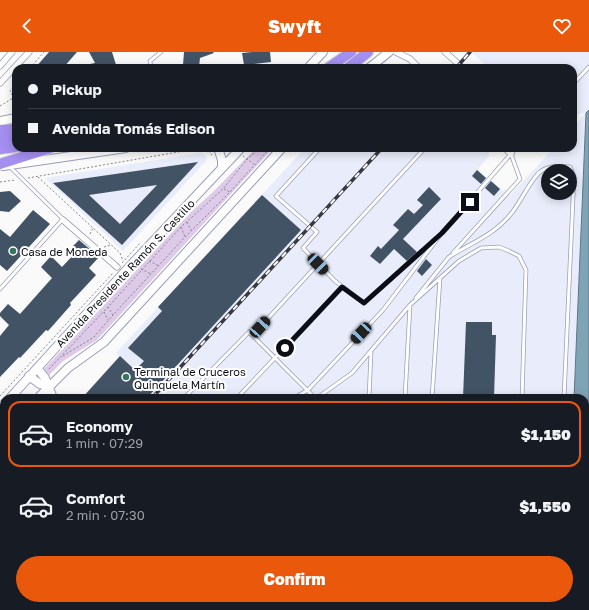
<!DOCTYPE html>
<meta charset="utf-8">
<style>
:root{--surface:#171b24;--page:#242831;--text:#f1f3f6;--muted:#9ea1a6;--line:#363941;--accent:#ea580c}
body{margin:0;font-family:"Golos Text",sans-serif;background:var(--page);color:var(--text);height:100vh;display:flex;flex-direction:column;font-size:15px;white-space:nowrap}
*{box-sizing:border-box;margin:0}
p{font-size:13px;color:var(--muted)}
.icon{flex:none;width:22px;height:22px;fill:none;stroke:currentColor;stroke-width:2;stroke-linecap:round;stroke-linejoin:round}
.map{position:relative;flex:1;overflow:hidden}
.panel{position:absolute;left:0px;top:342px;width:589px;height:216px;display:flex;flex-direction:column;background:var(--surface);border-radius:12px 12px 0 0;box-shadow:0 2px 10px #0003}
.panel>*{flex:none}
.guide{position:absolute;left:12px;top:12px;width:565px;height:88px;border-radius:12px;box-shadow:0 2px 10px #0003;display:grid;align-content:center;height:88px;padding:0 16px;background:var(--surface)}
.controls{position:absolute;left:541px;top:112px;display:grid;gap:8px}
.controls a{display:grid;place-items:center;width:36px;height:36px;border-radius:50%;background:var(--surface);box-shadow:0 2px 10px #0003;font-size:20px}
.end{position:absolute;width:18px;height:18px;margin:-9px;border:5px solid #0c0e17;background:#fff;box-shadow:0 0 0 2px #fff}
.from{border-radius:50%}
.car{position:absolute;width:12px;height:24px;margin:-12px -6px;border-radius:5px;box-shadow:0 0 3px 1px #0007;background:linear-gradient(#222 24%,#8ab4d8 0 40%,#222 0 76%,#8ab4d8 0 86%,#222 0)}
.guide b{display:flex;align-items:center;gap:14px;height:38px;font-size:15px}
.guide b+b{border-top:1px solid var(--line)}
.guide i{width:10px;height:10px;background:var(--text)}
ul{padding:7px 0 0;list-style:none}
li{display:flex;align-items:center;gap:12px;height:66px;margin:0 8px 6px;padding:0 8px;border:2px solid transparent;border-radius:12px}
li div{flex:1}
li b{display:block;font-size:15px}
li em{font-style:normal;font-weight:800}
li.active{border-color:var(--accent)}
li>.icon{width:36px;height:36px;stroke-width:1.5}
.button{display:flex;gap:8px;margin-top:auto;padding:8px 16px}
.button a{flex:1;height:46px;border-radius:24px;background:var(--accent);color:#fff;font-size:16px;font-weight:800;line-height:46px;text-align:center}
header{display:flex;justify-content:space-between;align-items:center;height:52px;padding:0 16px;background:var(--accent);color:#fff;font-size:18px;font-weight:800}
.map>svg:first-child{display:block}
.built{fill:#e9edfb;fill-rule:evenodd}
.green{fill:#ddcae8}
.water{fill:#7fa4b6;stroke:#5c7786}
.building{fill:#425366;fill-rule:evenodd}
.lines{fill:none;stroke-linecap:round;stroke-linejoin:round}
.secondary-tunnel{stroke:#d6d7d8;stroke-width:8;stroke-dasharray:8 4;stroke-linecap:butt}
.lane-casing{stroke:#989fb8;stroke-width:4.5}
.street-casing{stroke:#989fb8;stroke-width:7}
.secondary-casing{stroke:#989fb8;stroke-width:10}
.highway-casing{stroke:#d3d4d5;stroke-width:12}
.path{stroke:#86878c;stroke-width:1;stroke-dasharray:2 2;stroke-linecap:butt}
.lane{stroke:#fff;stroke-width:3}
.street{stroke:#fff;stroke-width:5.5}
.secondary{stroke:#fff;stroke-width:8}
.highway{stroke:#a48ff0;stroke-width:10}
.rail-casing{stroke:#383941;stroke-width:3.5}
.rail{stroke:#fff;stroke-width:2;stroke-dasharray:6;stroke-linecap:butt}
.route{stroke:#0c0e17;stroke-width:5}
.poi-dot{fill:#38745f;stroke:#fff;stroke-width:1.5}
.labels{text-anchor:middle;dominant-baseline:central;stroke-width:4;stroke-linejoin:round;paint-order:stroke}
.poi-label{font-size:11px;fill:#0c0e17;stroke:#fff;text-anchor:start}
.street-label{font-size:11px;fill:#0c0e17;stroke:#fff}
</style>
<header><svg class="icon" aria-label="back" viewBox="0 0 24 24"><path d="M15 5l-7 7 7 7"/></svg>Swyft<svg class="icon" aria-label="heart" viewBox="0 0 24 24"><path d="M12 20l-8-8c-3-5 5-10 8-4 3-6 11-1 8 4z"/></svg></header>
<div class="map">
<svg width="589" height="558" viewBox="0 0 589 558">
<rect width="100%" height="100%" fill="#fafafa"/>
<path class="built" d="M471,0H589V58L586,61L574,346H147L159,333L139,314L135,318L116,301L305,96H488L489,97V104L477,118L503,139L505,137L511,142L554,96H573V75L586,61L578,62L573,60V16H489ZM548,119H570V141H548Z
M200,101L203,102L207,105L205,110L123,199L45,126Z
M117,554H171L170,558H113Z
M316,554H564V558H315Z"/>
<path class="green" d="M256,96H273L97,288L63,309L49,323L44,317L191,160L213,140Z"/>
<path class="water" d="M589,58V558H564V554H585V346H574L586,61Z
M171,554H316L315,558H170Z"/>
<path class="building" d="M49,0H77L63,16H35Z
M89,0H112L117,16H85V13L95,11Z
M184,0H213L214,1L200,6L199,15L183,13Z
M252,0H270L271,10L244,13L242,1Z
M198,110L122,193L53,131ZM157,133L120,172L89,143Z
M477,118L486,126L481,132L472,124Z
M491,129L500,137L494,144L485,136Z
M429,135L441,147L403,187L417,200L407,209L394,197L380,212L370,204L378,194L381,197L399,178L393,173L408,157L414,162L423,153L417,148Z
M10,139L21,149L9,160L0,159V140Z
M262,143L301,178L147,346H82L120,304L135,318L144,309L128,296L162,259L158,255Z
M33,158L50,172L7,219L0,213V177L10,185Z
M79,188L99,205L89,216L96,223L70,251L71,253L48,279L46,278L20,306L19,305L0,325V284L9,273L0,264V261L8,252L20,262L52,226L41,215L51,204L62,215L78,198L73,194Z
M426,207L432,213L422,224L417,219Z
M466,270H492V283H496L494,346H463Z"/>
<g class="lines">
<path class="secondary-tunnel" d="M338,16L359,2"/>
<g class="lane-casing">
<path id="lane" d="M151,16L150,9L161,0
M573,32L589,15
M320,96L276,144L317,180L303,196L335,229L364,251L436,187
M453,201L520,127L511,102
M449,205C469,192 494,183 510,163C520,152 530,128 540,120C548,113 560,114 570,115L574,124L564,346
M0,237L63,167L9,114
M416,246L449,205
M249,280L315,346
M184,346L249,280L260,275L425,96
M237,346L342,235
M294,346L308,338L383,258L442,181L516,96
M317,346L352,321L410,253
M369,346L371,300
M405,346L410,253L459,209L481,196L499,195L509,199L519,204L526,218L522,346
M432,346L440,226
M126,554L127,558
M42,558L45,554
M73,558L76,554
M92,558L95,554
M340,558V554
M360,558V554
M393,558V554
M422,558V554
M525,558V554
M555,558V554"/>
</g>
<g class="street-casing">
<path id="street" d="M396,0L410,7L419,16
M445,0L463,16
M0,14L12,0
M0,31L29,0
M505,96L511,102
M63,168L117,215"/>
</g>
<g class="secondary-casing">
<path id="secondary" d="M308,16L323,0
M369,16L389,0
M0,69L16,66
M218,96L222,108V116
M3,114L126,96
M37,316L45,326L53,346
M29,324L40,332L49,334
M10,346L129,215L241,96
M38,346L68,316L104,290L282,96
M0,356L4,352
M0,388L4,384
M0,410L4,406"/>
</g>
<g class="highway-casing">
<path id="highway" d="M328,16L351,0
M348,16L368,0
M0,78L16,77
M0,87L16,85
M0,97L16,95
M0,112L50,96"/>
</g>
<path class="path" d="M30,16L44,0
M16,32L10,39L16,50
M0,54L13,46
M260,96L248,106L223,137L181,175L108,255L113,263L185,185L230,140L270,96
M243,104L255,113
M38,125L120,201L123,209
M28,126L201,96L208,98L212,103
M0,130L15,128
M224,137L230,140
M187,170L191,178
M181,175L185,185
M90,182L93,176
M104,195L111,193
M149,209L159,214
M122,211L141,190
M141,217L151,222
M104,260L108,268
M63,304L94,285L113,263
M49,317L108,255
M0,344L113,221
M0,368L4,364"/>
<use href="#lane" class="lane"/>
<use href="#street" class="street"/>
<use href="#secondary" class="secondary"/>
<use href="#highway" class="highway"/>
<g class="rail-casing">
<path id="rail" d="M456,16L470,0
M152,346L382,96
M0,519L4,514"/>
</g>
<use href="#rail" class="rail"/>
</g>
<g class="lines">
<path class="route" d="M285,296L342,235L364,251L442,181L470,150"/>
</g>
<g class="poi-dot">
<circle cx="13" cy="199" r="4"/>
<circle cx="126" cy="325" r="4"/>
</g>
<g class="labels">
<g class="poi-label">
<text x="21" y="199">Casa de Moneda</text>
<text x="134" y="319">Terminal de Cruceros<tspan x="134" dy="13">Quinquela Martín</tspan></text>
</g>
<g class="street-label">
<text transform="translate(125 221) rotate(-47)">Avenida Presidente Ramón S. Castillo</text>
</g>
</g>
</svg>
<div class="controls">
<a><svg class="icon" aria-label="layers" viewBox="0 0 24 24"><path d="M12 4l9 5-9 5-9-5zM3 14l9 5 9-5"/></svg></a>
</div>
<i class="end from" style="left:285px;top:296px"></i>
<i class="end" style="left:470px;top:150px"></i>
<i class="car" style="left:318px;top:212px;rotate:136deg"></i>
<i class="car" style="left:260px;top:275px;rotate:42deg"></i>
<i class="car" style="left:361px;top:281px;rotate:223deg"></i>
<div class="guide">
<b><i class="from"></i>Pickup</b>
<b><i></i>Avenida Tomás Edison</b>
</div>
<section class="panel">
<ul>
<li class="active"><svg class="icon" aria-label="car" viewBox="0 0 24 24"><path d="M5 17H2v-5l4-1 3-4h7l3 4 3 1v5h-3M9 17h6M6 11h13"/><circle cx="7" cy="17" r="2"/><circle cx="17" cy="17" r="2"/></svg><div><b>Economy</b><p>1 min · 07:29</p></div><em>$1,150</em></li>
<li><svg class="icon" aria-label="car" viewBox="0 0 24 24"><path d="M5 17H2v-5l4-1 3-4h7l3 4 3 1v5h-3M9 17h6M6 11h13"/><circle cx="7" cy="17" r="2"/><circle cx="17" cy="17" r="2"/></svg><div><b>Comfort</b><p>2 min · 07:30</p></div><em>$1,550</em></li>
</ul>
<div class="button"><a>Confirm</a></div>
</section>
</div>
